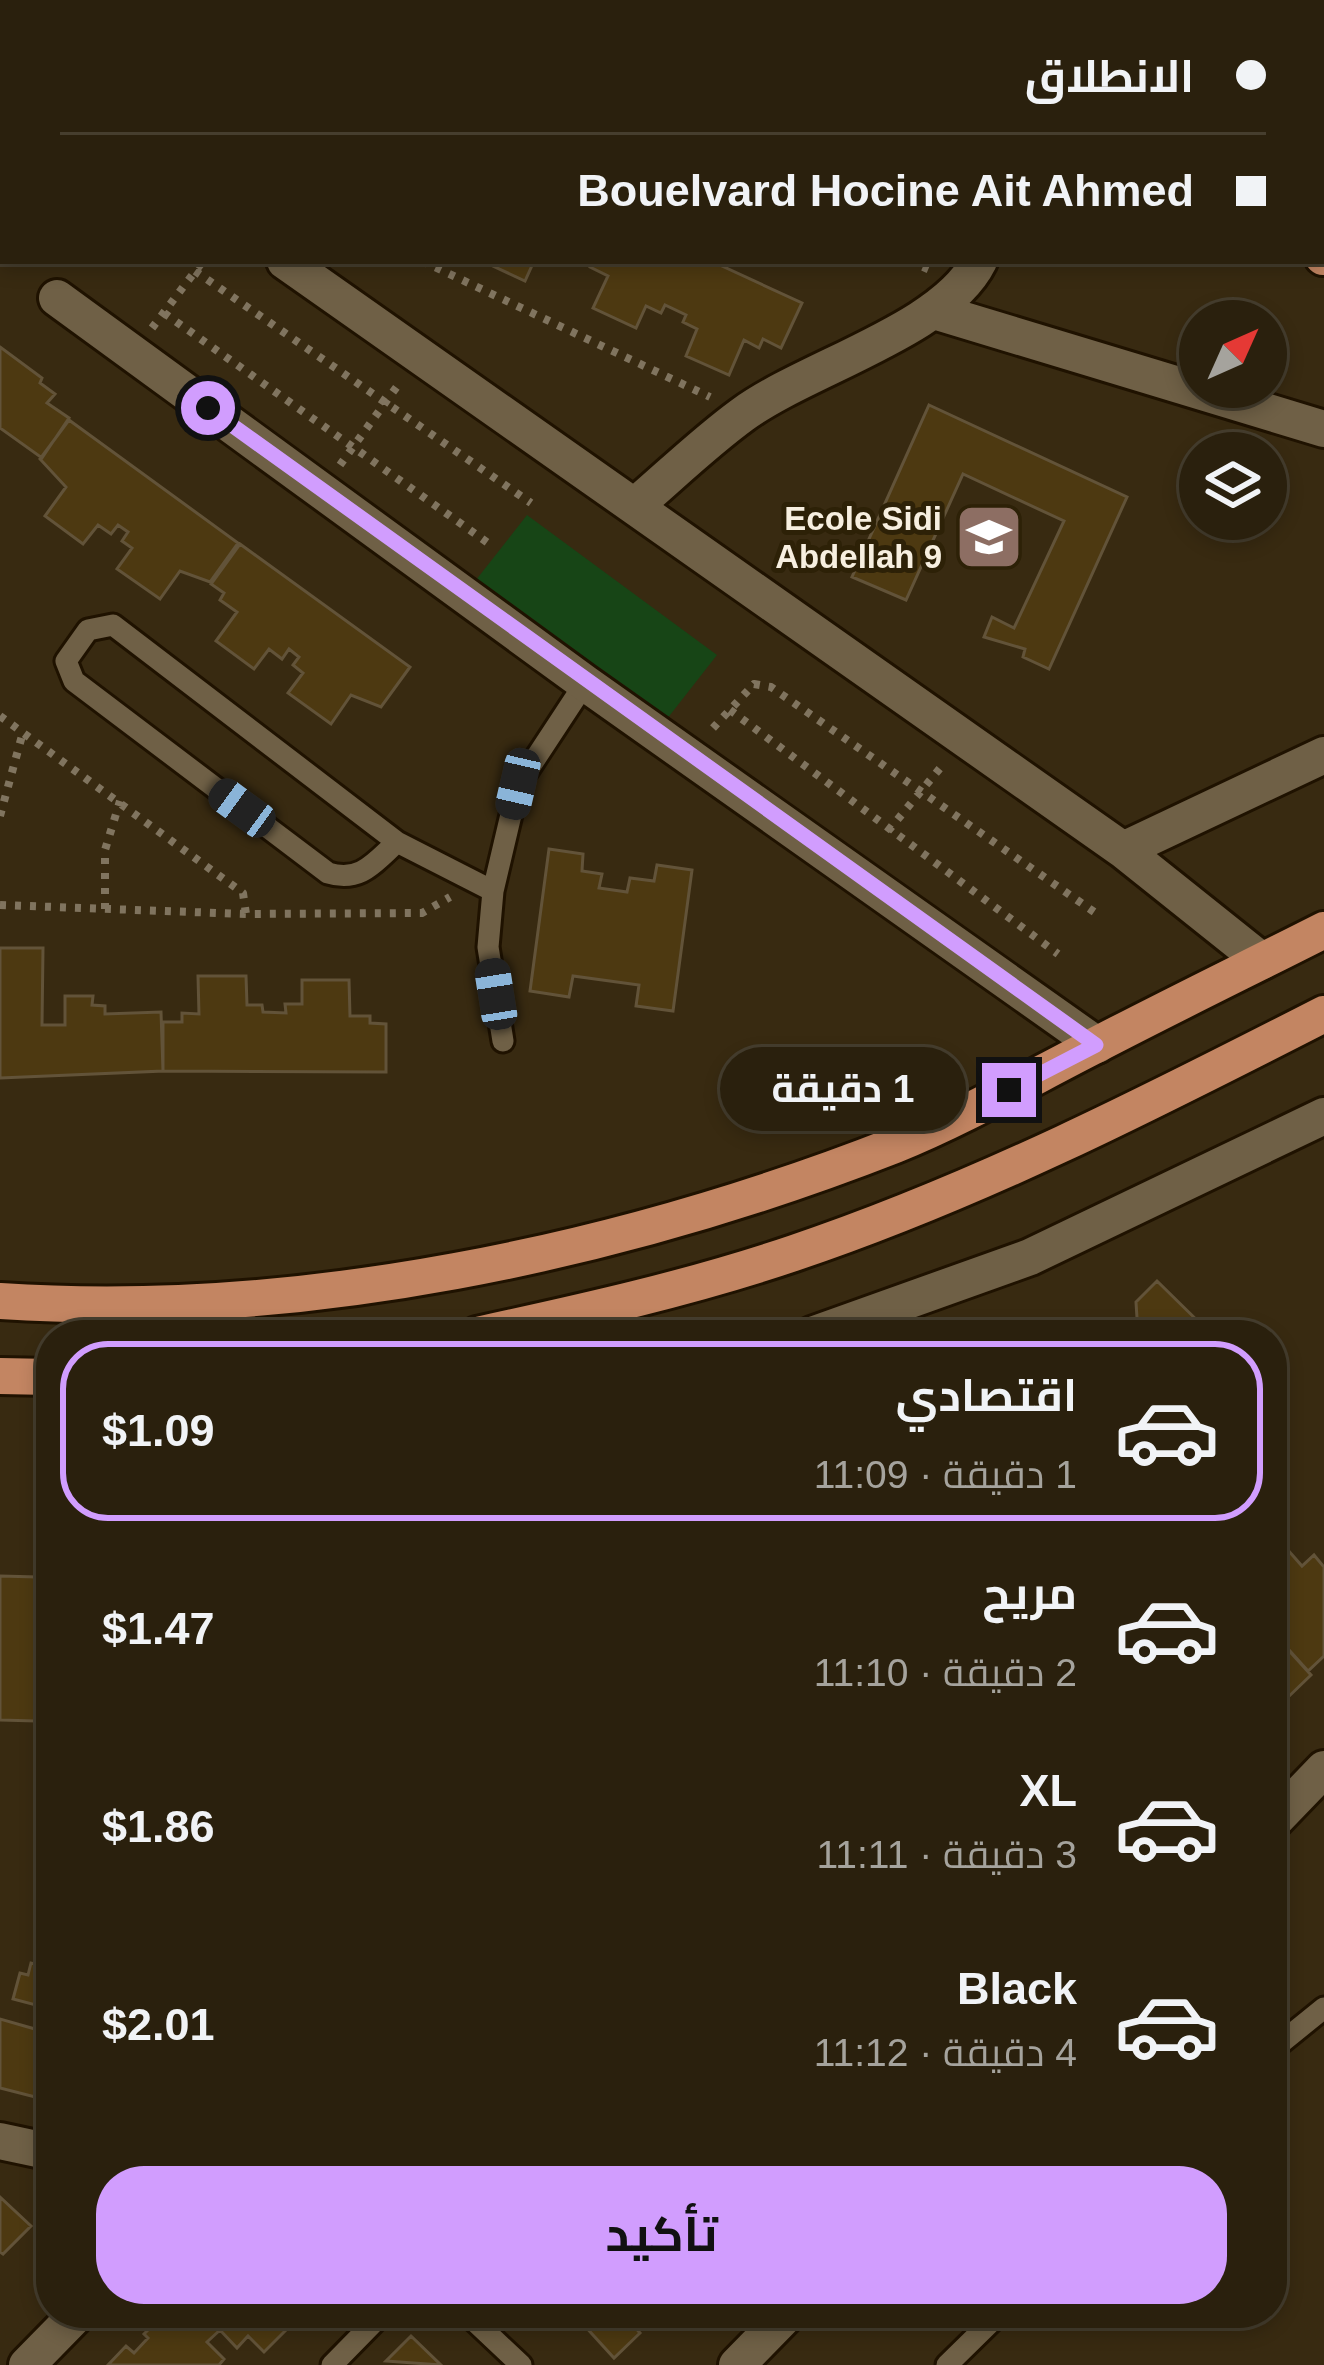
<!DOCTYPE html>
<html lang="ar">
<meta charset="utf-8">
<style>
:root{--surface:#2a200d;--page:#322816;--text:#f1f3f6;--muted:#a5a39d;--line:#463e2e;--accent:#d19dfe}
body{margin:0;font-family:Arial,Cairo,sans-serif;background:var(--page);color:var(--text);direction:rtl;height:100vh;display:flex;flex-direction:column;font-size:45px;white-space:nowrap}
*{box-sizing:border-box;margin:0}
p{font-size:39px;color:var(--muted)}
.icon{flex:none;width:66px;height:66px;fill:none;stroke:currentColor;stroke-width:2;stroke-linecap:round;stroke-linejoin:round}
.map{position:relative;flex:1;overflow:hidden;direction:ltr}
.drawer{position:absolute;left:36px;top:1320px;width:1251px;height:1008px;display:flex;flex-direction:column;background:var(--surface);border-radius:48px;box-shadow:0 6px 18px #0003,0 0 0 3px var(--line);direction:rtl}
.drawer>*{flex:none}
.banner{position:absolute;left:0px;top:0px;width:1326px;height:264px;box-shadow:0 6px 18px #0003,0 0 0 3px var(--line);direction:rtl;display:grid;align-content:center;height:264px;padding:0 60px;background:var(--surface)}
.needle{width:78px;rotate:45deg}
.fabs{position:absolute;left:1179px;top:300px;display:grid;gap:24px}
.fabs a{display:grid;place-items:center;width:108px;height:108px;border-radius:50%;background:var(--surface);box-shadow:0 6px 18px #0003,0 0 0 3px var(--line);font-size:60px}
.end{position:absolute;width:54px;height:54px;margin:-27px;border:15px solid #d19dfe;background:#111;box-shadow:0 0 0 6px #111}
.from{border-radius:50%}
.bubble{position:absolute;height:84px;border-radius:42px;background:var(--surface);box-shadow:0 6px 18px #0003,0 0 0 3px var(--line);font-size:39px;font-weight:700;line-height:84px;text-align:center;direction:rtl}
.car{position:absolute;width:36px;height:72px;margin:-36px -18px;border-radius:15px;box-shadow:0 0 9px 3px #0007;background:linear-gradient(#222 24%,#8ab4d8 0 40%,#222 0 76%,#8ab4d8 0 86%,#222 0)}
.banner b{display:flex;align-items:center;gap:42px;height:114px;font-size:45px}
.banner b+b{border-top:3px solid var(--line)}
.banner i{width:30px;height:30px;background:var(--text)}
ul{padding:21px 0 0;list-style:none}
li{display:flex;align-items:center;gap:36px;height:180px;margin:0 24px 18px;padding:0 36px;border:6px solid transparent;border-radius:48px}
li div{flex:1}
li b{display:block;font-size:45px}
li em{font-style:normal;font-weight:700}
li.current{border-color:var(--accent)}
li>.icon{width:108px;height:108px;stroke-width:1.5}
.cta{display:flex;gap:24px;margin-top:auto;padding:24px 60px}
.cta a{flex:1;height:138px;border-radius:48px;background:var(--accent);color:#111;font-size:48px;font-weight:700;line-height:138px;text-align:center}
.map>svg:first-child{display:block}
.green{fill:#174516}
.building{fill:#4d3911;stroke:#625339;stroke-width:3}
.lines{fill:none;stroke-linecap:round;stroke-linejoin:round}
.lane-casing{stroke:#1f1200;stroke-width:27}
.street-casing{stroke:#1f1200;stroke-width:42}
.primary-casing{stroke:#1f1200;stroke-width:42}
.path{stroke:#80745f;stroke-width:8;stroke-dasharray:6 9;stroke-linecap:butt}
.lane{stroke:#6f6046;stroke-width:21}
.street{stroke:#6f6046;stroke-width:36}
.primary{stroke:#c38562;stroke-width:36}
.route{stroke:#d19dfe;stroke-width:15}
.labels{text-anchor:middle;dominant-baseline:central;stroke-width:10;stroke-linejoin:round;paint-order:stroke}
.poi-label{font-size:33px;font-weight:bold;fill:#f7efe0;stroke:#2d2107;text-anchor:end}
</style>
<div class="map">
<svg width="1324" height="2365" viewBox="0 0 1324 2365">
<rect width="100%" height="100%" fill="#382a11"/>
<path class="green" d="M527,515L717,655L663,724L472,585Z"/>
<path class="building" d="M482,261H534L525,281Z
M592,261H711L802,303L781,348L763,339L759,348L744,340L729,375L686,356L697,329L683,322L686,315L665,305L661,313L646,306L636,328L593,308L608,276L590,267Z
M0,347L42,378L40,383L55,394L47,403L69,418L42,458L0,428Z
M929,405L1127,497L1049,669L1023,657L1025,649L984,637L992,617L1014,628L1064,521L963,474L906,600L852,577Z
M69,420L238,543L210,582L180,571L160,599L117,569L132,548L122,541L128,532L118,525L111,534L98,525L83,544L45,516L66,487L40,459Z
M240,544L410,667L381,707L351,695L331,724L288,693L303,673L293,665L299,657L289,649L282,659L269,649L254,669L216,641L237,612L220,600L224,593L211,584Z
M549,849L583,854L582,871L602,874L599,888L627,892L630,878L654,881L657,865L692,870L673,1011L636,1006L639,985L573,976L569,997L530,991Z
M0,948H43L42,1025H65V996H93L92,1005L105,1006V1014L161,1012L163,1071L0,1078Z
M198,976H246L247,1005H262L263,1012L286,1013L285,1004H302V980H349L350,1016H370V1023L386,1024V1072L163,1071V1022H182V1013L199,1014Z
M1157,1281L1211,1334L1120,1335L1137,1318L1136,1302Z
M1287,1549L1302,1566L1314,1555L1324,1567V1656L1308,1671L1272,1631V1615L1278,1610L1273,1604L1279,1598L1272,1590V1563Z
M0,1576L37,1577L35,1721L0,1720Z
M1272,1632L1311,1675L1283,1702L1276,1695L1272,1699Z
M51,1912V2101L0,2088V2019L35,2029L40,2006L13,1999L20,1973L28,1975L31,1963L39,1965Z
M0,2197L31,2226L3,2254L0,2252Z
M155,2313H279L291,2325L264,2352L248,2336L237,2348L220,2330L207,2342L224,2359L219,2365H108L126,2346L134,2353L148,2338L144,2334L157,2321Z
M573,2313H646L633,2325L640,2333L614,2358Z
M411,2336L441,2365L386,2361Z"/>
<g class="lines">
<g class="lane-casing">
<path id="lane" d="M397,842C374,863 360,883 328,873L74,681L66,661L88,630L113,625L397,842L493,891
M503,1041L488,947L493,891L518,785L585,683
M1272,2050L1324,2008
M466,2313L521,2365
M332,2365L383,2313
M947,2365L1000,2313"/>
</g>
<g class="street-casing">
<path id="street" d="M851,0L859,3
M1323,155H1324
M285,261L1123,850L1262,961
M57,298L585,683L1097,1045
M934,311L1324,429
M636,505C671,475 705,442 742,415C807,367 944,331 979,261
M1123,850L1324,755
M812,1335L1030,1257L1324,1116
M1272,1823L1324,1769
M0,2141L51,2152
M27,2365L78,2313
M737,2365L788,2313"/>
</g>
<g class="primary-casing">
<path id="primary" d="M574,0L580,3
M666,0L673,3
M1323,212H1324
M1323,257H1324
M0,1301C298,1321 619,1253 895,1145C964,1117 1031,1078 1098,1044C1173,1005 1249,968 1324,930
M477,1335C583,1312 691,1288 794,1253C978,1191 1152,1102 1324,1014
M0,1376L51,1377"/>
</g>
<path class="path" d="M298,0L305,3
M422,261L710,397
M909,261L930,270
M195,271L531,503
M164,313L491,545
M152,328L203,261
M340,465L398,385
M730,710L1058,954
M0,716L243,893L246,914
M713,728L754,684L771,687L1100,916
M0,816L23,732
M888,831L941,767
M0,905L246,914L422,913L450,897
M105,909V850L120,801"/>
<use href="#lane" class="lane"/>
<use href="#street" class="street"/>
<use href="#primary" class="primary"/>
</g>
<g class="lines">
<path class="route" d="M208,408L1096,1045L1009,1090"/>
</g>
<defs>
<g id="school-square" transform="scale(3.45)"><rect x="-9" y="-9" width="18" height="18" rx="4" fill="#8d6e63" stroke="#2d2107"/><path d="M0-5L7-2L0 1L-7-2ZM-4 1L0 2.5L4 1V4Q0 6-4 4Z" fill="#fff"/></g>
</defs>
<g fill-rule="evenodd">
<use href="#school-square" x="989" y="537"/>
</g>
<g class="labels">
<g class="poi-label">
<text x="942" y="518">Ecole Sidi<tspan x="942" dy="38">Abdellah 9</tspan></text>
</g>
</g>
</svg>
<div class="fabs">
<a><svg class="needle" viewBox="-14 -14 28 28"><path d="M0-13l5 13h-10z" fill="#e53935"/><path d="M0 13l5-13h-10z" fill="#a5a39d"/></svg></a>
<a><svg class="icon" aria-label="layers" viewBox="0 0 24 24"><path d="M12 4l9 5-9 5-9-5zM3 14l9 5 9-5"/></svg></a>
</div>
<i class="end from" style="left:208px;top:408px"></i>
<i class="end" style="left:1009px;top:1090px"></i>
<div class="bubble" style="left:720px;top:1047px;width:246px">1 دقيقة</div>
<i class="car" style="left:518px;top:784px;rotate:193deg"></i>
<i class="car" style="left:242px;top:808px;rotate:306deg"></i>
<i class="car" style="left:496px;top:994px;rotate:351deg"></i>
<div class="banner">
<b><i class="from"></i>الانطلاق</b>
<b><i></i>Bouelvard Hocine Ait Ahmed</b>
</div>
<section class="drawer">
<ul>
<li class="current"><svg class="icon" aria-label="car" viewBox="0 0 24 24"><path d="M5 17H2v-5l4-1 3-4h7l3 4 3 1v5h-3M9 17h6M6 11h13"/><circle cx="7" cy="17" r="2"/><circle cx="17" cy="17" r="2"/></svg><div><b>اقتصادي</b><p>1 دقيقة · 11:09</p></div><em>$1.09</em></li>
<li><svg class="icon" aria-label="car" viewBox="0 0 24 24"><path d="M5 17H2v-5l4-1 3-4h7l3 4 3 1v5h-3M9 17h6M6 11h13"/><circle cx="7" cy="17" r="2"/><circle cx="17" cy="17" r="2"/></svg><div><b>مريح</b><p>2 دقيقة · 11:10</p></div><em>$1.47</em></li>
<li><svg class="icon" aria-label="car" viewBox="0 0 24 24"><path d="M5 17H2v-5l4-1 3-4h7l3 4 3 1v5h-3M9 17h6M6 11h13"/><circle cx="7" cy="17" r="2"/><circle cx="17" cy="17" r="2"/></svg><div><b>XL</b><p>3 دقيقة · 11:11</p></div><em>$1.86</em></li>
<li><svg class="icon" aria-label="car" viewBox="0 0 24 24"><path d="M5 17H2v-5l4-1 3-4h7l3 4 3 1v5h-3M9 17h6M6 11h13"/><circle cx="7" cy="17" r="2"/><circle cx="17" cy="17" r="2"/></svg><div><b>Black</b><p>4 دقيقة · 11:12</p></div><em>$2.01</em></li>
</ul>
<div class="cta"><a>تأكيد</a></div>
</section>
</div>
